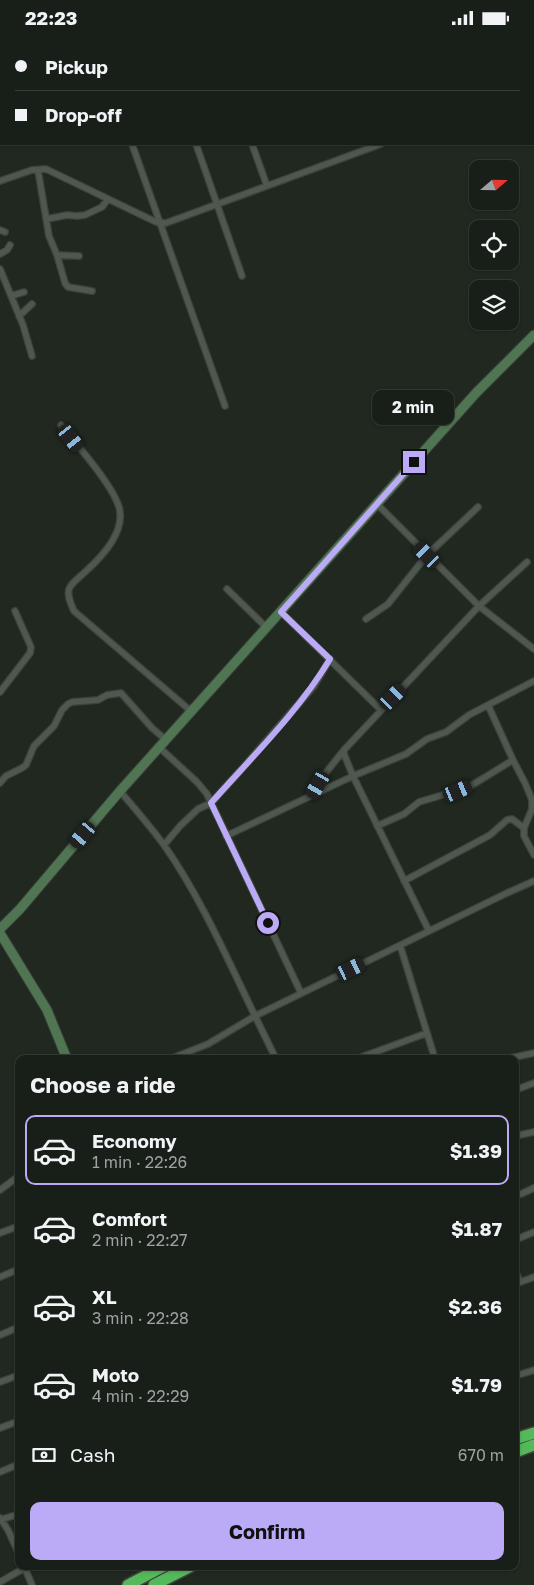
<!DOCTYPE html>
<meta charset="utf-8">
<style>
:root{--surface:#181e18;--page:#252b25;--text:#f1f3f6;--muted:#9fa2a2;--line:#363c37;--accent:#bbaaf6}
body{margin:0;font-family:"Golos Text",sans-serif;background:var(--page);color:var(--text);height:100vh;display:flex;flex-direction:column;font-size:19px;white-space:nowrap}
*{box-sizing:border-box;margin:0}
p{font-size:16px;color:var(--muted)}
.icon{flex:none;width:28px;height:28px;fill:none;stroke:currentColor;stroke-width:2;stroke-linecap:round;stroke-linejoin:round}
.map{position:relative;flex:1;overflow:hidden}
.details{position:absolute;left:15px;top:1020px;width:504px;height:515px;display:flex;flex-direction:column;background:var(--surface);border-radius:10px;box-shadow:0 1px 4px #0004,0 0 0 1px var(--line)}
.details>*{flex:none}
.hud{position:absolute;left:0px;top:0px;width:535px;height:110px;box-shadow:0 1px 4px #0004,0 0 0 1px var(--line);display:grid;align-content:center;height:110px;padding:0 15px;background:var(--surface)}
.needle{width:32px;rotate:70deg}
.buttons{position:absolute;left:469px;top:125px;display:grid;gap:10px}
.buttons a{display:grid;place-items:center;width:50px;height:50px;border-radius:10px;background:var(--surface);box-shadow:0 1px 4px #0004,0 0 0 1px var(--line);font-size:25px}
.end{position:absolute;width:22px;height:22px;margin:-11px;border:6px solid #bbaaf6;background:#111;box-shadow:0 0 0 2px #111}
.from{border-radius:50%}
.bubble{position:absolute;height:35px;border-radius:10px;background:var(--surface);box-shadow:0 1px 4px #0004,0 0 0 1px var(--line);font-size:16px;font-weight:700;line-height:35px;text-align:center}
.car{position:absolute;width:15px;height:30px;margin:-15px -8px;border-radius:6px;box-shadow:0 0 4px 1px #0007;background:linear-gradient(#222 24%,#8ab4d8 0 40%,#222 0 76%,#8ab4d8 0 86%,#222 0)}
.hud b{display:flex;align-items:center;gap:18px;height:48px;font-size:19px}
.hud b+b{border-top:1px solid var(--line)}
.hud i{width:12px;height:12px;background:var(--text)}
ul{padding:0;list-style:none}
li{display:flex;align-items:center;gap:15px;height:70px;margin:0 10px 8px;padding:0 5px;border:2px solid transparent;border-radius:10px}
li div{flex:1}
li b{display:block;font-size:19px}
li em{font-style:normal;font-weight:700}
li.selected{border-color:var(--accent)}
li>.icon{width:45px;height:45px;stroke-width:1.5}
h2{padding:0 15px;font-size:22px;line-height:60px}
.pay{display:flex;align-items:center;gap:12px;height:55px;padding:0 15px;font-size:19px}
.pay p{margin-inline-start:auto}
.cta{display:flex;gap:10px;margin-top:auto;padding:10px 15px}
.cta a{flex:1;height:58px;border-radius:10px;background:var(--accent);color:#111;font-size:20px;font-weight:700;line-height:58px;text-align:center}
.status{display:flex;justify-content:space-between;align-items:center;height:35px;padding:0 25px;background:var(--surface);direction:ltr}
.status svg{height:14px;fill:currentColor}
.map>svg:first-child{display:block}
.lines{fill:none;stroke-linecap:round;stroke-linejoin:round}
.street-casing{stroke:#3c423c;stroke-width:8}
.secondary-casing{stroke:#3c423c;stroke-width:11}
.highway-casing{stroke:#3c423c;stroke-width:14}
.street{stroke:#4e584e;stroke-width:5.5}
.secondary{stroke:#507552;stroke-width:9}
.highway{stroke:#53b95b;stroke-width:11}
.route{stroke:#bbaaf6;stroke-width:6}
</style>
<div class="status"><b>22:23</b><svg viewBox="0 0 49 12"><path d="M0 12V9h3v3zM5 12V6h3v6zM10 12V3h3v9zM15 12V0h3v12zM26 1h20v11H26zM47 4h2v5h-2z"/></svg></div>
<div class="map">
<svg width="534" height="1550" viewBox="0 0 534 1550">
<rect width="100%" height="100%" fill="#202820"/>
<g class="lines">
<g class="street-casing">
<path id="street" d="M93,0L94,1
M158,0L159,1
M214,0L215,1
M461,0L462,1
M132,109L225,371
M196,109L242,241
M252,109L267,151
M38,135L49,201L57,220L65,248L68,252L92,256
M0,146L32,135L46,134L156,187L166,188L381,109
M47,184L67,180L77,181L85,180L102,172L108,164
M0,195L5,197
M0,219L7,215L10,210
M57,220L79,221
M0,234L23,290L32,321
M11,261L24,257
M19,281L32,269
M61,390C77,410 112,449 119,472C126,497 102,522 85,537C80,542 72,547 69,554C67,561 71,569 74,576L192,677
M377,469L479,571L534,614
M227,554L267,593
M281,577L381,675
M366,584L388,569L427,520L478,472
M0,657L30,618L31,612L15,576
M488,670L534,646
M160,713L197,747L207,759L301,958
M0,748L6,741L22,733L26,730L34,711L54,691L62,675L68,669L72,667L98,665L107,660L121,658L152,693L166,705
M120,756C135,774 150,791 164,810C200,861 228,925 255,981L208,1009L170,1024
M312,759L324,740L344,715
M377,791L404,779L419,767L469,752L513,725
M226,801L353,741L406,719L427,704L446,697L469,680L488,670L513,725L525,748L532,765V774L524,793V801L534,820
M164,810L180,791L198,774L211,768L247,728L314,651L330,624
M404,846L490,800L507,785L512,784L524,793
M429,896L353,741L344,719V715L479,571L527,527
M400,910L435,1024
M276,1024L255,981L507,858L534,846
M356,1024L427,998
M506,1024L534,1018
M515,1055L534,1048
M515,1101L534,1097
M0,1155L19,1141
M515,1160L521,1159L534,1153
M0,1198L19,1191
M515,1205L534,1197
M515,1235L520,1247
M0,1242L19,1234
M515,1249L534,1242
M0,1300L19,1292
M515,1341L534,1335
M0,1347L19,1340
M0,1393L19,1386
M0,1437L19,1429
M0,1483L8,1495L19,1519
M0,1485L19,1479
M24,1531L32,1550
M0,1547L28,1531"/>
</g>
<g class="secondary-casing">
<path id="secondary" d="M0,894L20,874L120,756L476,358L534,300
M0,898L47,975L67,1024"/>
</g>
<g class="highway-casing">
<path id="highway" d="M515,1404L534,1398
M515,1417L534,1410
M128,1550L164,1531
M154,1550L191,1531"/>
</g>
<use href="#street" class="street"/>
<use href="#secondary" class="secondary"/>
<use href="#highway" class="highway"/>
</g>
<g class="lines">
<path class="route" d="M268,888L211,768C252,722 298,677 330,624L281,577L414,427"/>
</g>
</svg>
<div class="buttons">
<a><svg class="needle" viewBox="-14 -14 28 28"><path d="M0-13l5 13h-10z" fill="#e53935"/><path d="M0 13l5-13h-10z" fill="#9fa2a2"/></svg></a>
<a><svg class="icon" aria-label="locate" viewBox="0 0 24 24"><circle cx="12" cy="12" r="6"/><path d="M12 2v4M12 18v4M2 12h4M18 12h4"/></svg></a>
<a><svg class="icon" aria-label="layers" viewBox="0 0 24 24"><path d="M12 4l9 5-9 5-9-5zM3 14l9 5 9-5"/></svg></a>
</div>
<i class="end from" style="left:268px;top:888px"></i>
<i class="end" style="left:414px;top:427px"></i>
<div class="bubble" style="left:372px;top:355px;width:82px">2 min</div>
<i class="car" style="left:71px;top:403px;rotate:142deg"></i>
<i class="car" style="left:427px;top:520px;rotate:316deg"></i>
<i class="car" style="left:393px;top:662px;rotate:44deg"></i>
<i class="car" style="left:318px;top:750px;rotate:210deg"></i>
<i class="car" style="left:458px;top:756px;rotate:68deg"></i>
<i class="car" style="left:83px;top:800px;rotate:220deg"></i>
<i class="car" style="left:351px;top:934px;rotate:64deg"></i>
<div class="hud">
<b><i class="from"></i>Pickup</b>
<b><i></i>Drop-off</b>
</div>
<section class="details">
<h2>Choose a ride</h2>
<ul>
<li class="selected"><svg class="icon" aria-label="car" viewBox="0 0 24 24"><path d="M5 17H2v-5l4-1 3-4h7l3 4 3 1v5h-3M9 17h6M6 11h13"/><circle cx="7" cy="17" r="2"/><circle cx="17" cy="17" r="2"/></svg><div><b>Economy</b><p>1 min · 22:26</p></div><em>$1.39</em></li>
<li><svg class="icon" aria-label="car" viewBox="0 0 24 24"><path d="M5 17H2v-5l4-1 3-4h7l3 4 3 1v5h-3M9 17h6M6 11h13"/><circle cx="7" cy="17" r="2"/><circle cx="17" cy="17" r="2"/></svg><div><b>Comfort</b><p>2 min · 22:27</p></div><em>$1.87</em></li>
<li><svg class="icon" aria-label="car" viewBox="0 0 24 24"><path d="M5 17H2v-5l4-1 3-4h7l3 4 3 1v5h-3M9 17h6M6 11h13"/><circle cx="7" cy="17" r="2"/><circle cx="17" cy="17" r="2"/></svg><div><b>XL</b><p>3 min · 22:28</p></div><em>$2.36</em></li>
<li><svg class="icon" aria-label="car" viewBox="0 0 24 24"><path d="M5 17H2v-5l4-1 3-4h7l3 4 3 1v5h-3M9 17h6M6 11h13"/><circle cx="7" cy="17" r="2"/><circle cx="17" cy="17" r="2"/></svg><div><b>Moto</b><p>4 min · 22:29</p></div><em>$1.79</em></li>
</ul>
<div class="pay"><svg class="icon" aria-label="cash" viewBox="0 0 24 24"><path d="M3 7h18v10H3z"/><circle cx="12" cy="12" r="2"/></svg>Cash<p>670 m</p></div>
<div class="cta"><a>Confirm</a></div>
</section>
</div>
